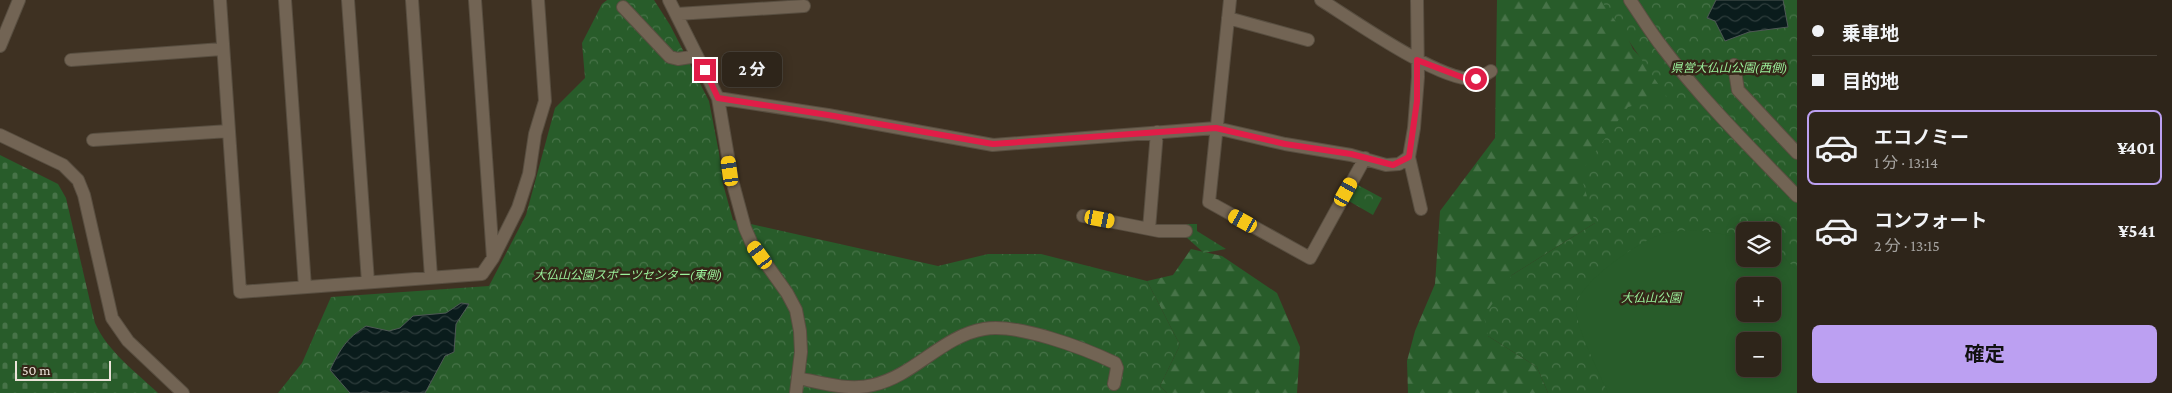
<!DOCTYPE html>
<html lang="ja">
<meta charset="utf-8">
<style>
:root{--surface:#2e251a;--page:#362d23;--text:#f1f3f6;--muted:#a7a5a2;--line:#494239;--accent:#bca0f2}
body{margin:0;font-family:"Crimson Pro","Noto Sans JP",serif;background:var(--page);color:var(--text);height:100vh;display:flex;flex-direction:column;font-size:19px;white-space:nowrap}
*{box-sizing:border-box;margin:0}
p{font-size:16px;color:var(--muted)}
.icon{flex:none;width:28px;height:28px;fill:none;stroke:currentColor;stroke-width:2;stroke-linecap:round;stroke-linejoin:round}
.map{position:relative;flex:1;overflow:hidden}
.sheet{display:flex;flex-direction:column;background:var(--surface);width:375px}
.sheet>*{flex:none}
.guide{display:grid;align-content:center;height:110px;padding:0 15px;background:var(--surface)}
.tools{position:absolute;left:1736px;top:222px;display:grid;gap:10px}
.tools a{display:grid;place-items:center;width:45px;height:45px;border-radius:8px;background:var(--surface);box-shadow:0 2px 12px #0003,0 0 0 1px var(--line);font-size:25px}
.scale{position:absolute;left:15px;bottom:12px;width:96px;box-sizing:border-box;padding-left:5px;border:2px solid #ebe3d9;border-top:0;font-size:14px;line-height:18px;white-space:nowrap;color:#ebe3d9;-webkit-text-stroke:4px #342718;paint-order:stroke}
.end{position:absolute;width:22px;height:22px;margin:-11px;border:6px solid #e11d48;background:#fff;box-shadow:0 0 0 2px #fff}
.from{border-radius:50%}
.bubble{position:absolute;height:35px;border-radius:8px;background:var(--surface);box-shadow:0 2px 12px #0003,0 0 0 1px var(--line);font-size:16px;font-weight:700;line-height:35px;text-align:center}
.car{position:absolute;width:15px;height:30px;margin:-15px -8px;border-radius:6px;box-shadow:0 0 4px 1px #0007;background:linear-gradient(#f5c518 24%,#345 0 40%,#f5c518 0 76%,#345 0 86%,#f5c518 0)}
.guide b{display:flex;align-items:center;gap:18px;height:48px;font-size:19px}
.guide b+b{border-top:1px solid var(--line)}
.guide i{width:12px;height:12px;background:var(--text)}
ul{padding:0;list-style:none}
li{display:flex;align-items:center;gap:15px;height:75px;margin:0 10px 8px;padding:0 5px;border:2px solid transparent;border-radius:8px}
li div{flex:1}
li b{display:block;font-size:19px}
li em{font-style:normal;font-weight:700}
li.current{border-color:var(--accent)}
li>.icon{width:45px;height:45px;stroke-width:1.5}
.button{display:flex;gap:10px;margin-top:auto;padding:10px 15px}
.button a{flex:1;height:58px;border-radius:8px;background:var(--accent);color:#111;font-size:20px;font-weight:700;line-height:58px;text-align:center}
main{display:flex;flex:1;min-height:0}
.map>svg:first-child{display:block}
.forest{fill:url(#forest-firs)}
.cemetery{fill:url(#cemetery-stones)}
.park{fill:url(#park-crowns);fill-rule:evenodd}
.pitch{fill:#285c2a;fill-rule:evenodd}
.water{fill:url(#water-waves);stroke:#4e5855}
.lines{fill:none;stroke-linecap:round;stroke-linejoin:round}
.minor-casing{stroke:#584e40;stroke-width:14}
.minor{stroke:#726454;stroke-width:12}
.route{stroke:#e11d48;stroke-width:6}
.labels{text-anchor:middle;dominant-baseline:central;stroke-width:5;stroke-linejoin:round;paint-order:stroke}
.park-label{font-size:12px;font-style:italic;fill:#9bf29b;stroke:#342718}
</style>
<main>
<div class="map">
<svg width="1797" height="393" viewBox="0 0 1797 393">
<defs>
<pattern id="forest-firs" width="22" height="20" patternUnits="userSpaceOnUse" patternTransform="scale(1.25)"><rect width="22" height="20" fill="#285c2a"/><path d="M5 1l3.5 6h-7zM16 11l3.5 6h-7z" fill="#477348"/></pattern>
<pattern id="cemetery-stones" width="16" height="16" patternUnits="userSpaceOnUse" patternTransform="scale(1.25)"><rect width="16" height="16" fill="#285c2a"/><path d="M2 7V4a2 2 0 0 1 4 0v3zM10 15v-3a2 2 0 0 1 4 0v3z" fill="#477348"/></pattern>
<pattern id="park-crowns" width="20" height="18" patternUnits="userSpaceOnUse" patternTransform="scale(1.25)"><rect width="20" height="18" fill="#285c2a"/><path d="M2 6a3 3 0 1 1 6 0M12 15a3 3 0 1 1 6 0" fill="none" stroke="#477348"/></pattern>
<pattern id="water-waves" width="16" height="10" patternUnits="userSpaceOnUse" patternTransform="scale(1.25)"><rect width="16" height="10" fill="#0a1c1c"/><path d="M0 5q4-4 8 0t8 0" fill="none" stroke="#2e3d3c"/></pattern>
</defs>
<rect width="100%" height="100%" fill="#3e3122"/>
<path class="forest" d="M1497,0H1610L1633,49L1700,123L1595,223L1512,275L1488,336L1537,367L1548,393H1408L1407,361L1415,331L1435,284L1440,211L1495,138Z
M1191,249L1222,256L1277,293L1300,347L1297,393H1167L1160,386L1180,345L1147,281L1173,275Z"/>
<path class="cemetery" d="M0,155L58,184L66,198L95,323C108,352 136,372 158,393H0Z"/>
<path class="park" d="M607,0H654L670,25L709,101L719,153L723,184L733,220L938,266L988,254H1041L1147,281L1180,345L1160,386L1167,393H278L302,363L331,297L489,286L526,215L555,108L585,78L582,43L602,4Z
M1601,0H1797V393H1548L1537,367L1488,336L1484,316L1512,275L1595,223L1580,173L1628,107L1667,97ZM1745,231H1772V259H1745ZM1745,286H1772V314H1745ZM1745,341H1772V369H1745Z
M1356,184L1382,198L1373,215L1347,200Z
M1186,224H1197V231L1226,249L1204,253L1186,237Z"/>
<path class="pitch" d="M1698,230L1744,238L1745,259H1772L1773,251L1782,256L1797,270V393H1608C1600,374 1575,326 1576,307C1578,283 1636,244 1657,236C1670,230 1684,231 1698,230ZM1745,286H1772V314H1745ZM1745,341H1772V369H1745Z"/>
<path class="water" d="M1716,0H1783L1788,27L1749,32L1725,41L1715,21L1707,18Z
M461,303L469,304L456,324L454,352L445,356L425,393H350L330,370C341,348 346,339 366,326L389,331L400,328L413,316L446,313Z"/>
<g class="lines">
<g class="minor-casing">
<path id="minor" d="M220,0L240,292L482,274L493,258L518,208L529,174L535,134L545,101L538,0
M285,0L305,287
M348,0L368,282
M412,0L431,277
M475,0L493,258
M669,0L718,98L732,180L745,228L752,244L787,293L796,310L800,331L801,352L796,393
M1230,0L1209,202L1310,258L1365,158
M1321,0C1353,20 1439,81 1474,79C1480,79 1486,74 1491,71
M1417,0L1418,77L1414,128L1409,157L1421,209
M1630,0C1641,16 1651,33 1663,48C1703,101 1751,148 1797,196
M623,7L670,57L678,59L697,56
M677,14L804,6
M1228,18L1308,40
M0,46L19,0
M71,60L222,49
M1734,65L1738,90L1797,153
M718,98L828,115L993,145L1216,128L1285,144L1351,155L1386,165L1399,164L1409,157
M0,135L63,165L78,180L84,195L112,318L128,341L183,393
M93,140L229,131
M1083,216L1159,231H1186
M1149,229L1157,132
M798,378C822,383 849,391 873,385C914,376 942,336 984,329C1017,323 1084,348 1115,363L1117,368L1114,384"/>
</g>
<use href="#minor" class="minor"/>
</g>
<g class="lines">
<path class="route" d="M705,70L718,98L828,115L993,144L1216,128L1285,144L1351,154L1393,165L1409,157L1417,101V60L1464,78L1476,79"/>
</g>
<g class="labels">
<g class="park-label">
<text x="1729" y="68">県営大仏山公園(西側)</text>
<text x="628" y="275">大仏山公園スポーツセンター(東側)</text>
<text x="1651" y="298">大仏山公園</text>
</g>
</g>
</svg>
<div class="tools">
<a><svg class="icon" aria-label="layers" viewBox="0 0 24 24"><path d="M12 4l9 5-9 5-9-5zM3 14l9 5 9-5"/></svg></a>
<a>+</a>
<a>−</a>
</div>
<div class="scale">50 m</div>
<i class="end from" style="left:1476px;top:79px"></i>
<i class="end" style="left:705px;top:70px"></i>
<div class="bubble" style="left:722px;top:52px;width:60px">2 分</div>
<i class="car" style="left:730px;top:171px;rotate:352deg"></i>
<i class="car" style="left:1346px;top:192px;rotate:29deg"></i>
<i class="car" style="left:1100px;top:219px;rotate:101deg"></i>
<i class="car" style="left:1243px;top:221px;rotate:299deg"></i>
<i class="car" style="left:760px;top:255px;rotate:324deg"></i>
</div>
<section class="sheet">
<div class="guide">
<b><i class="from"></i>乗車地</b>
<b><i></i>目的地</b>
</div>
<ul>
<li class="current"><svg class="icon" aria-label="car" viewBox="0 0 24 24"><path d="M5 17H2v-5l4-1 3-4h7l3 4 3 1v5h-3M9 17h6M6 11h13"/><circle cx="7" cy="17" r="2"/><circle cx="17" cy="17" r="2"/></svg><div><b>エコノミー</b><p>1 分 · 13:14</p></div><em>¥401</em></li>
<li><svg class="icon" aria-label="car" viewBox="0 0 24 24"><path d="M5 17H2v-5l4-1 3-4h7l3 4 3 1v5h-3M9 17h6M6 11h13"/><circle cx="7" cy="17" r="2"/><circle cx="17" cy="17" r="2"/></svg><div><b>コンフォート</b><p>2 分 · 13:15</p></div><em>¥541</em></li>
</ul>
<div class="button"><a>確定</a></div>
</section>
</main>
